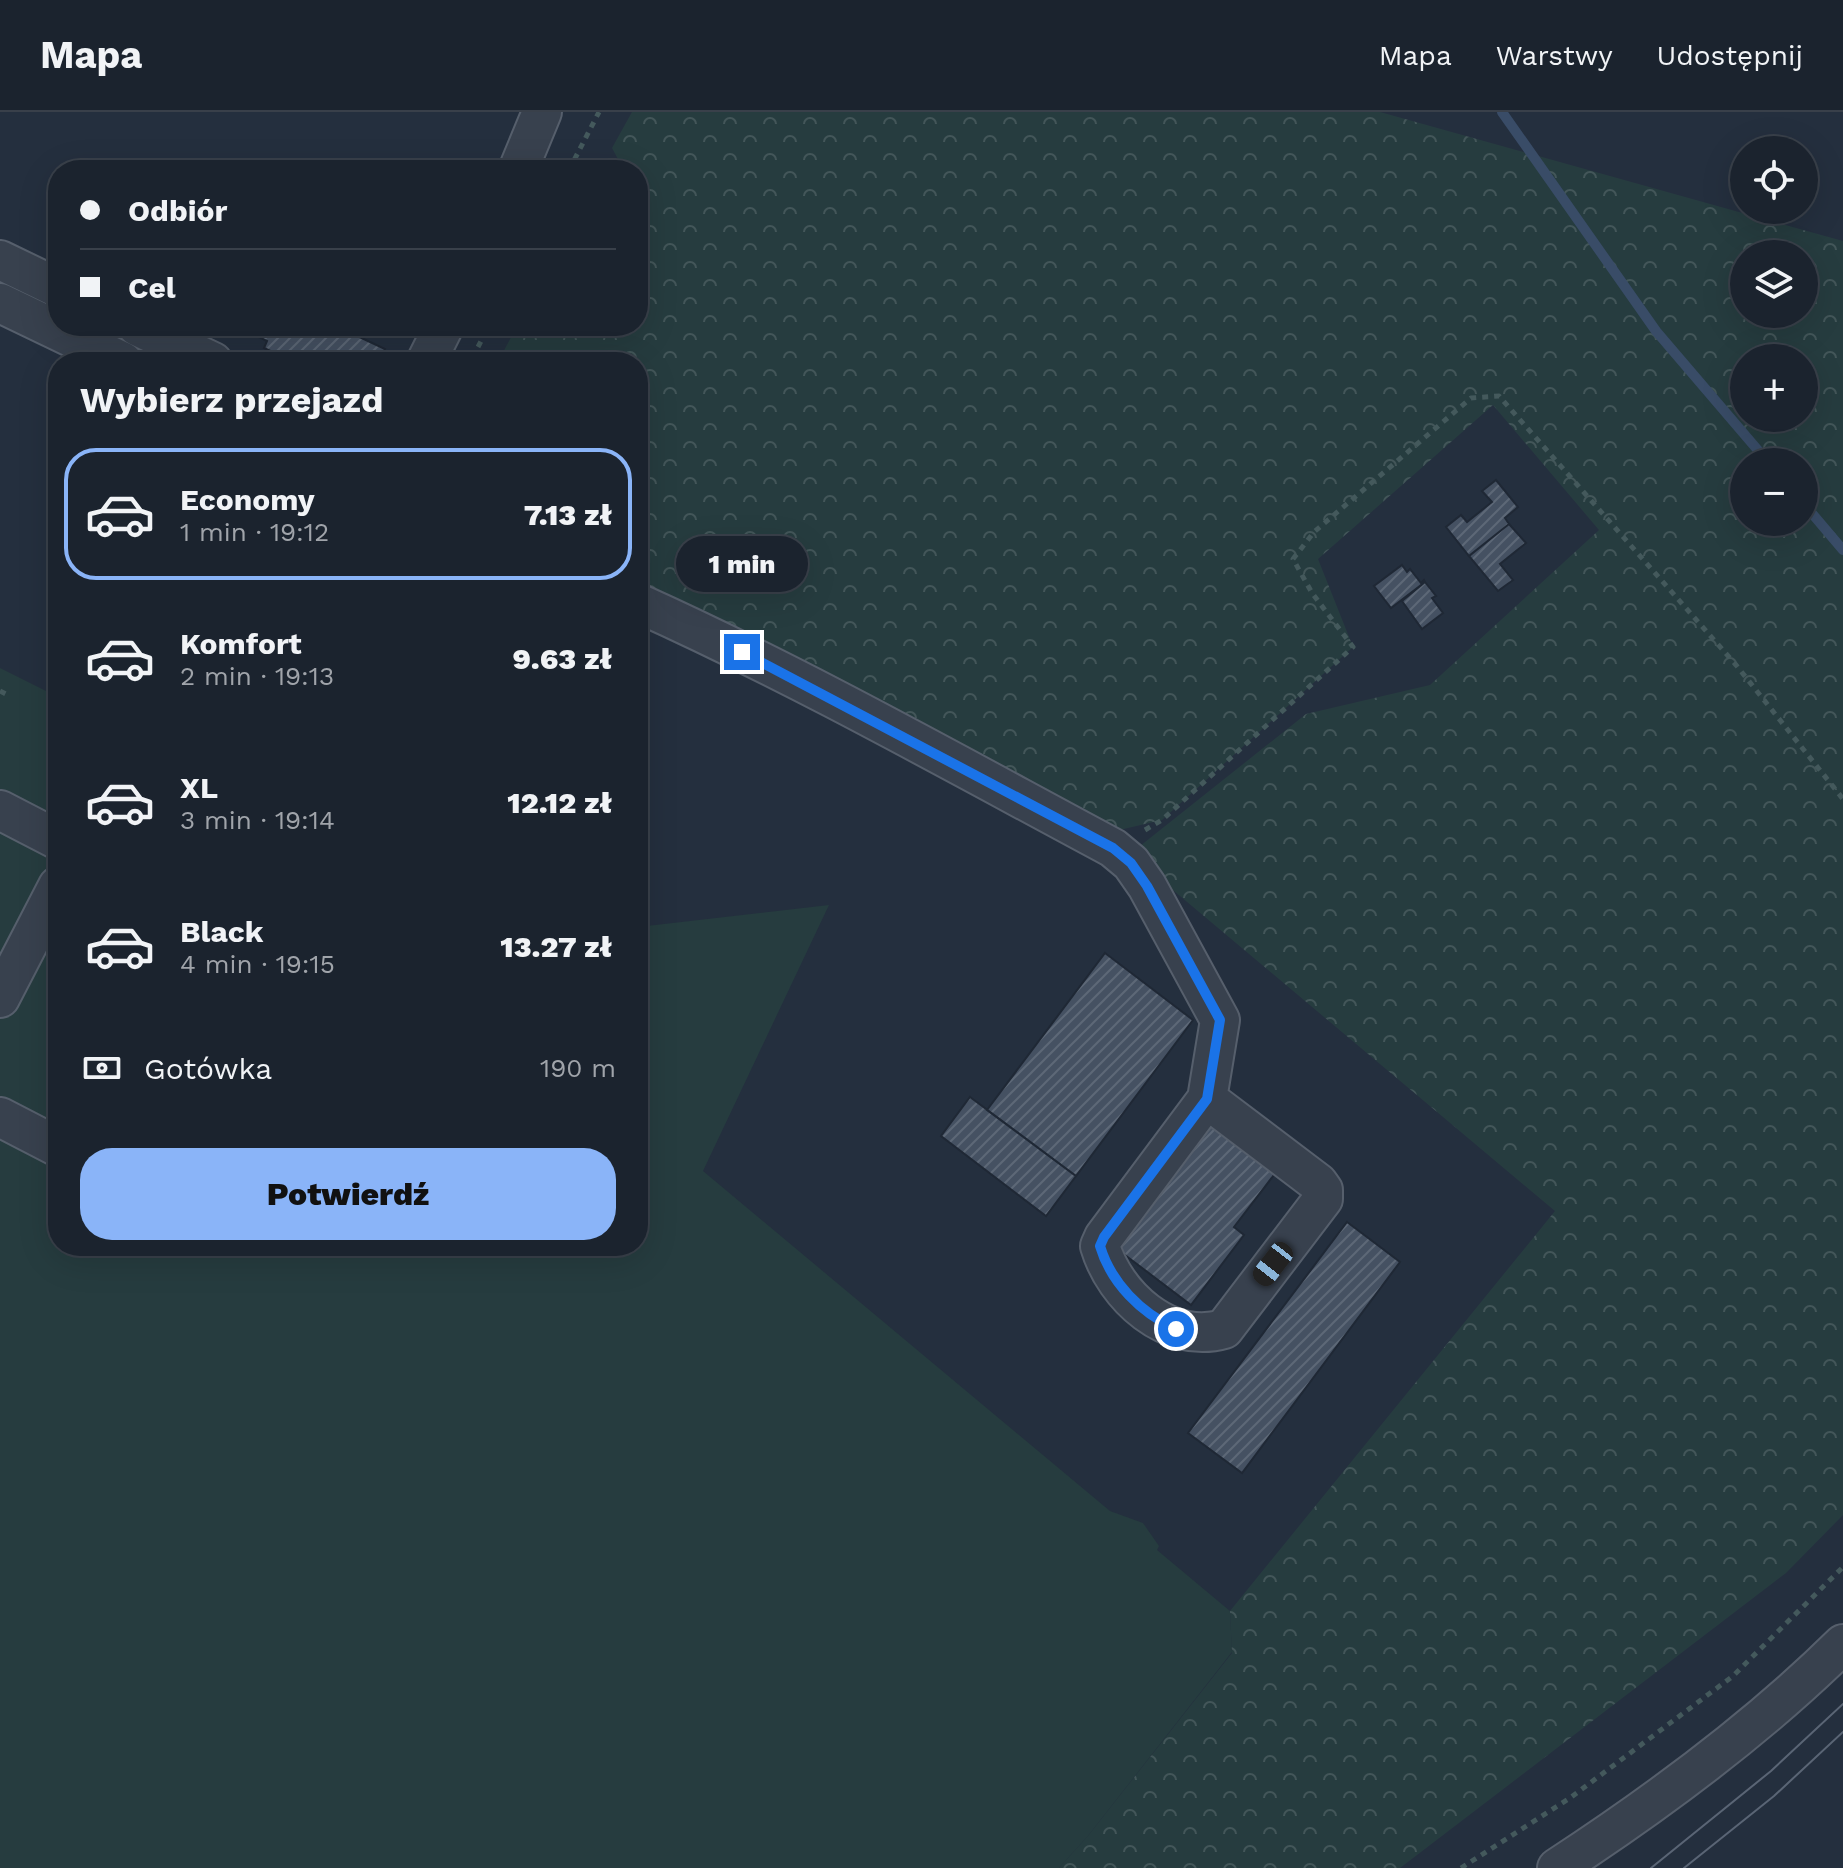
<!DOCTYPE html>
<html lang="pl">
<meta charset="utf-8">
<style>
:root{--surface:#1b232e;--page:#242b36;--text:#f1f3f6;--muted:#a0a4aa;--line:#39404a;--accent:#8ab4f8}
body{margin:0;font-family:"Work Sans",sans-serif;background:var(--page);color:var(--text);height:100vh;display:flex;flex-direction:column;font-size:30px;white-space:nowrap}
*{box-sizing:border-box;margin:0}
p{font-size:26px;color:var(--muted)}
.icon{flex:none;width:44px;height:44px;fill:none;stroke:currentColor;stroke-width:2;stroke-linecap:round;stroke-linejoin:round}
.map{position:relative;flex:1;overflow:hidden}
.side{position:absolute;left:48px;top:240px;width:600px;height:904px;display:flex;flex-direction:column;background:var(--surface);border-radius:32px;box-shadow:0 8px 32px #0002,0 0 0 2px var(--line)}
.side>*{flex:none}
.guide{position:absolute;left:48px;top:48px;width:600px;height:176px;border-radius:32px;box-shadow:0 8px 32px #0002,0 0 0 2px var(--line);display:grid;align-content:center;height:176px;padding:0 32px;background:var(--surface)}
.controls{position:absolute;left:1730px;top:24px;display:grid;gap:16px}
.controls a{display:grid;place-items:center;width:88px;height:88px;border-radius:50%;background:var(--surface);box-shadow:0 8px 32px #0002,0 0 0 2px var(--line);font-size:40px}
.end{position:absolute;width:36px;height:36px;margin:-18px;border:10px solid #1a73e8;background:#fff;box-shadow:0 0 0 4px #fff}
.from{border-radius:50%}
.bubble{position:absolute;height:56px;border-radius:28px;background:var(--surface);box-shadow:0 8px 32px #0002,0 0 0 2px var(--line);font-size:26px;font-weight:800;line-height:56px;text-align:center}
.car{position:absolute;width:24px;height:48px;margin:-24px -12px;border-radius:10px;box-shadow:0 0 6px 2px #0007;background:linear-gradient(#222 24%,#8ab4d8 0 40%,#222 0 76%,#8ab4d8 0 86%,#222 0)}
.guide b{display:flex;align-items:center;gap:28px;height:76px;font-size:30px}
.guide b+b{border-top:2px solid var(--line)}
.guide i{width:20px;height:20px;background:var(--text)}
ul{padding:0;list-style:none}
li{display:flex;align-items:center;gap:24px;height:132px;margin:0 16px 12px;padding:0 16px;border:4px solid transparent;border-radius:32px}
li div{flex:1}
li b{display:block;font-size:30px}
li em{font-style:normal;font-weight:800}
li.current{border-color:var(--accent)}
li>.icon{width:72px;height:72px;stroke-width:1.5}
h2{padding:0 32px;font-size:36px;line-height:96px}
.pay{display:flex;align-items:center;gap:20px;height:88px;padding:0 32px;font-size:30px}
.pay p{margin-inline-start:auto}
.button{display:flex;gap:16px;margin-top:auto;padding:16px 32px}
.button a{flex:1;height:92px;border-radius:32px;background:var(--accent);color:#111;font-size:32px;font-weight:800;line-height:92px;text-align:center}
header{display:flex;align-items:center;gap:48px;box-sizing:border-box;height:112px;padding:0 40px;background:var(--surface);border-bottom:2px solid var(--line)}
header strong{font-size:38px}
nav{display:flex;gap:44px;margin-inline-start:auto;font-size:28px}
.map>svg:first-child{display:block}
.grass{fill:#263c3f}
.forest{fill:url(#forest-crowns);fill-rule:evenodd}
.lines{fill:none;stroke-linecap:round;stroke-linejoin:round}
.stream{stroke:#394c67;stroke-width:10}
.building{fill:url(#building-hatch);stroke:#1f2835;stroke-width:2}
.minor-casing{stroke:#565f6c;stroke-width:42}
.path{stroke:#44595c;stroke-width:5;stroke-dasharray:6 6;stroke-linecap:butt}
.minor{stroke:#38414e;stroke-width:38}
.tram{stroke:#5a6575;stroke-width:2}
.route{stroke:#1a73e8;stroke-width:10}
</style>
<header>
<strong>Mapa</strong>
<nav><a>Mapa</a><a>Warstwy</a><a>Udostępnij</a></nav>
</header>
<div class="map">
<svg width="1843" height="1756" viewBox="0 0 1843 1756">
<defs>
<pattern id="forest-crowns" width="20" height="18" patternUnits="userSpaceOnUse" patternTransform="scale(2)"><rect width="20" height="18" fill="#263c3f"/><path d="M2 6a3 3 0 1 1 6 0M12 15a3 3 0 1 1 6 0" fill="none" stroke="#435659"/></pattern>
<pattern id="building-hatch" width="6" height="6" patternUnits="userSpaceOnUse" patternTransform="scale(2)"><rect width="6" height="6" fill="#455162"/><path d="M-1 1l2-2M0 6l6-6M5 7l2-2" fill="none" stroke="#5d6877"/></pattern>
</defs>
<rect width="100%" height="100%" fill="#242f3e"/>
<path class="grass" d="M0,556L58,585V1134H638V815L829,793L703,1059L1110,1399L1143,1411L1159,1434L1157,1438L1230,1499L1232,1540L1088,1724L1059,1756H0Z"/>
<path class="forest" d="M632,0H1380L1843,129V1403L1786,1461L1400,1756H1059L1088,1724L1232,1541L1230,1499L1555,1099L1130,742L1306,602L1430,573L1599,418L1493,293L1318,447L1353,535L1162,708L1115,719L638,483V250H498L517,214H638V58H624L612,36ZM1744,142H1804V202H1744ZM1744,246H1804V306H1744ZM1744,350H1804V410H1744Z"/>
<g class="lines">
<path class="stream" d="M1502,0L1656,219L1768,350
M1804,392L1843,438"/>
</g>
<path class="building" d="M237,214H336L385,237L379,250H294L264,236L267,229Z
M1496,368L1518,395L1505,406L1509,412L1469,444L1446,415L1461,403L1467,410L1492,390L1482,379Z
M1509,412L1526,431L1500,452L1513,468L1498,479L1469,444Z
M1402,453L1407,460L1410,457L1421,471L1424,468L1425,470L1391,496L1374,474Z
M1425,470L1436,484L1432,486L1443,501L1422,517L1402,489Z
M1105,841L1193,908L1076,1064L987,998Z
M970,985L1076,1064L1046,1104L941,1024Z
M1213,1011L1277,1059L1234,1115L1244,1123L1191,1193L1117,1137Z
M1347,1110L1400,1150L1242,1361L1188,1321Z"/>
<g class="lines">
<g class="minor-casing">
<path id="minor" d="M518,58L542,0
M0,148L58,176
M0,191L123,250
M137,214L213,250
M426,250L444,214
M638,491C800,564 956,652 1113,736L1131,751L1147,774L1220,908L1207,987L1104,1125L1100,1134C1115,1184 1168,1233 1224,1217L1323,1087V1078L1318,1071L1207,987
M0,698L58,728
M0,886L58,774
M0,1005L58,1035
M1557,1756C1658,1690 1757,1617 1843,1532"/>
</g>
<path class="path" d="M569,58L599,0
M478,235L489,214
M0,579L6,582
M1145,718L1162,708L1353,535L1312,481L1293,447L1314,420L1471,286L1499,284L1736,553L1843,687
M1461,1756L1570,1686L1733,1564L1843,1455"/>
<use href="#minor" class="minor"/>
<path class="tram" d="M1651,1756L1771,1659L1843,1592
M1684,1756L1774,1684L1843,1620"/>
</g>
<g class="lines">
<path class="route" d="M742,540L1113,736L1131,751L1147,774L1220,908L1207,987L1104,1125L1100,1134C1111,1171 1141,1201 1176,1217"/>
</g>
</svg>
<div class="controls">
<a><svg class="icon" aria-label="locate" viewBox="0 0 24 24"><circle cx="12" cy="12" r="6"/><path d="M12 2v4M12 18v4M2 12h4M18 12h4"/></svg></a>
<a><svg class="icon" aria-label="layers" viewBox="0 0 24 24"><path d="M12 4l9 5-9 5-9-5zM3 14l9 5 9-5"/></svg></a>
<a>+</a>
<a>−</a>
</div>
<i class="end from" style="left:1176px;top:1217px"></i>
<i class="end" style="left:742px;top:540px"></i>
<div class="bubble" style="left:676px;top:424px;width:132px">1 min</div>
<i class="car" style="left:1273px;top:1152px;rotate:218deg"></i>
<div class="guide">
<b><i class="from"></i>Odbiór</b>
<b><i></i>Cel</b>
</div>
<section class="side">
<h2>Wybierz przejazd</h2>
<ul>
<li class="current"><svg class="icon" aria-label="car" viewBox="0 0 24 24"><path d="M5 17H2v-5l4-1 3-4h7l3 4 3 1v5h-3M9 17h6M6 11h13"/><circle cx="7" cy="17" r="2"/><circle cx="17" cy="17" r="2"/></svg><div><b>Economy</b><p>1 min · 19:12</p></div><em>7.13 zł</em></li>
<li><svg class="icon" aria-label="car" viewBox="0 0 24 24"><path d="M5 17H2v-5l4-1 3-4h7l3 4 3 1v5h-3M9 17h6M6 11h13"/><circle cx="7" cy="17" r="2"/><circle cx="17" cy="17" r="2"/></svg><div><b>Komfort</b><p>2 min · 19:13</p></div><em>9.63 zł</em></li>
<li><svg class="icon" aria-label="car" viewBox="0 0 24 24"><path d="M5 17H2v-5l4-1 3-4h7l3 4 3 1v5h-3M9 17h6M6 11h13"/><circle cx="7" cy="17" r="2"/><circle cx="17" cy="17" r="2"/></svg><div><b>XL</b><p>3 min · 19:14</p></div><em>12.12 zł</em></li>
<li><svg class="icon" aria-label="car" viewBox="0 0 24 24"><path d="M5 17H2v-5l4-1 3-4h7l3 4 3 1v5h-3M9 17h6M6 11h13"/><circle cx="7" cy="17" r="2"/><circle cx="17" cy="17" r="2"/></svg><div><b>Black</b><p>4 min · 19:15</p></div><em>13.27 zł</em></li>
</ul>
<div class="pay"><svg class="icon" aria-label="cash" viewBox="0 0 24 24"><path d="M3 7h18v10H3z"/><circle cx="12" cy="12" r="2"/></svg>Gotówka<p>190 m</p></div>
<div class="button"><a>Potwierdź</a></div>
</section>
</div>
